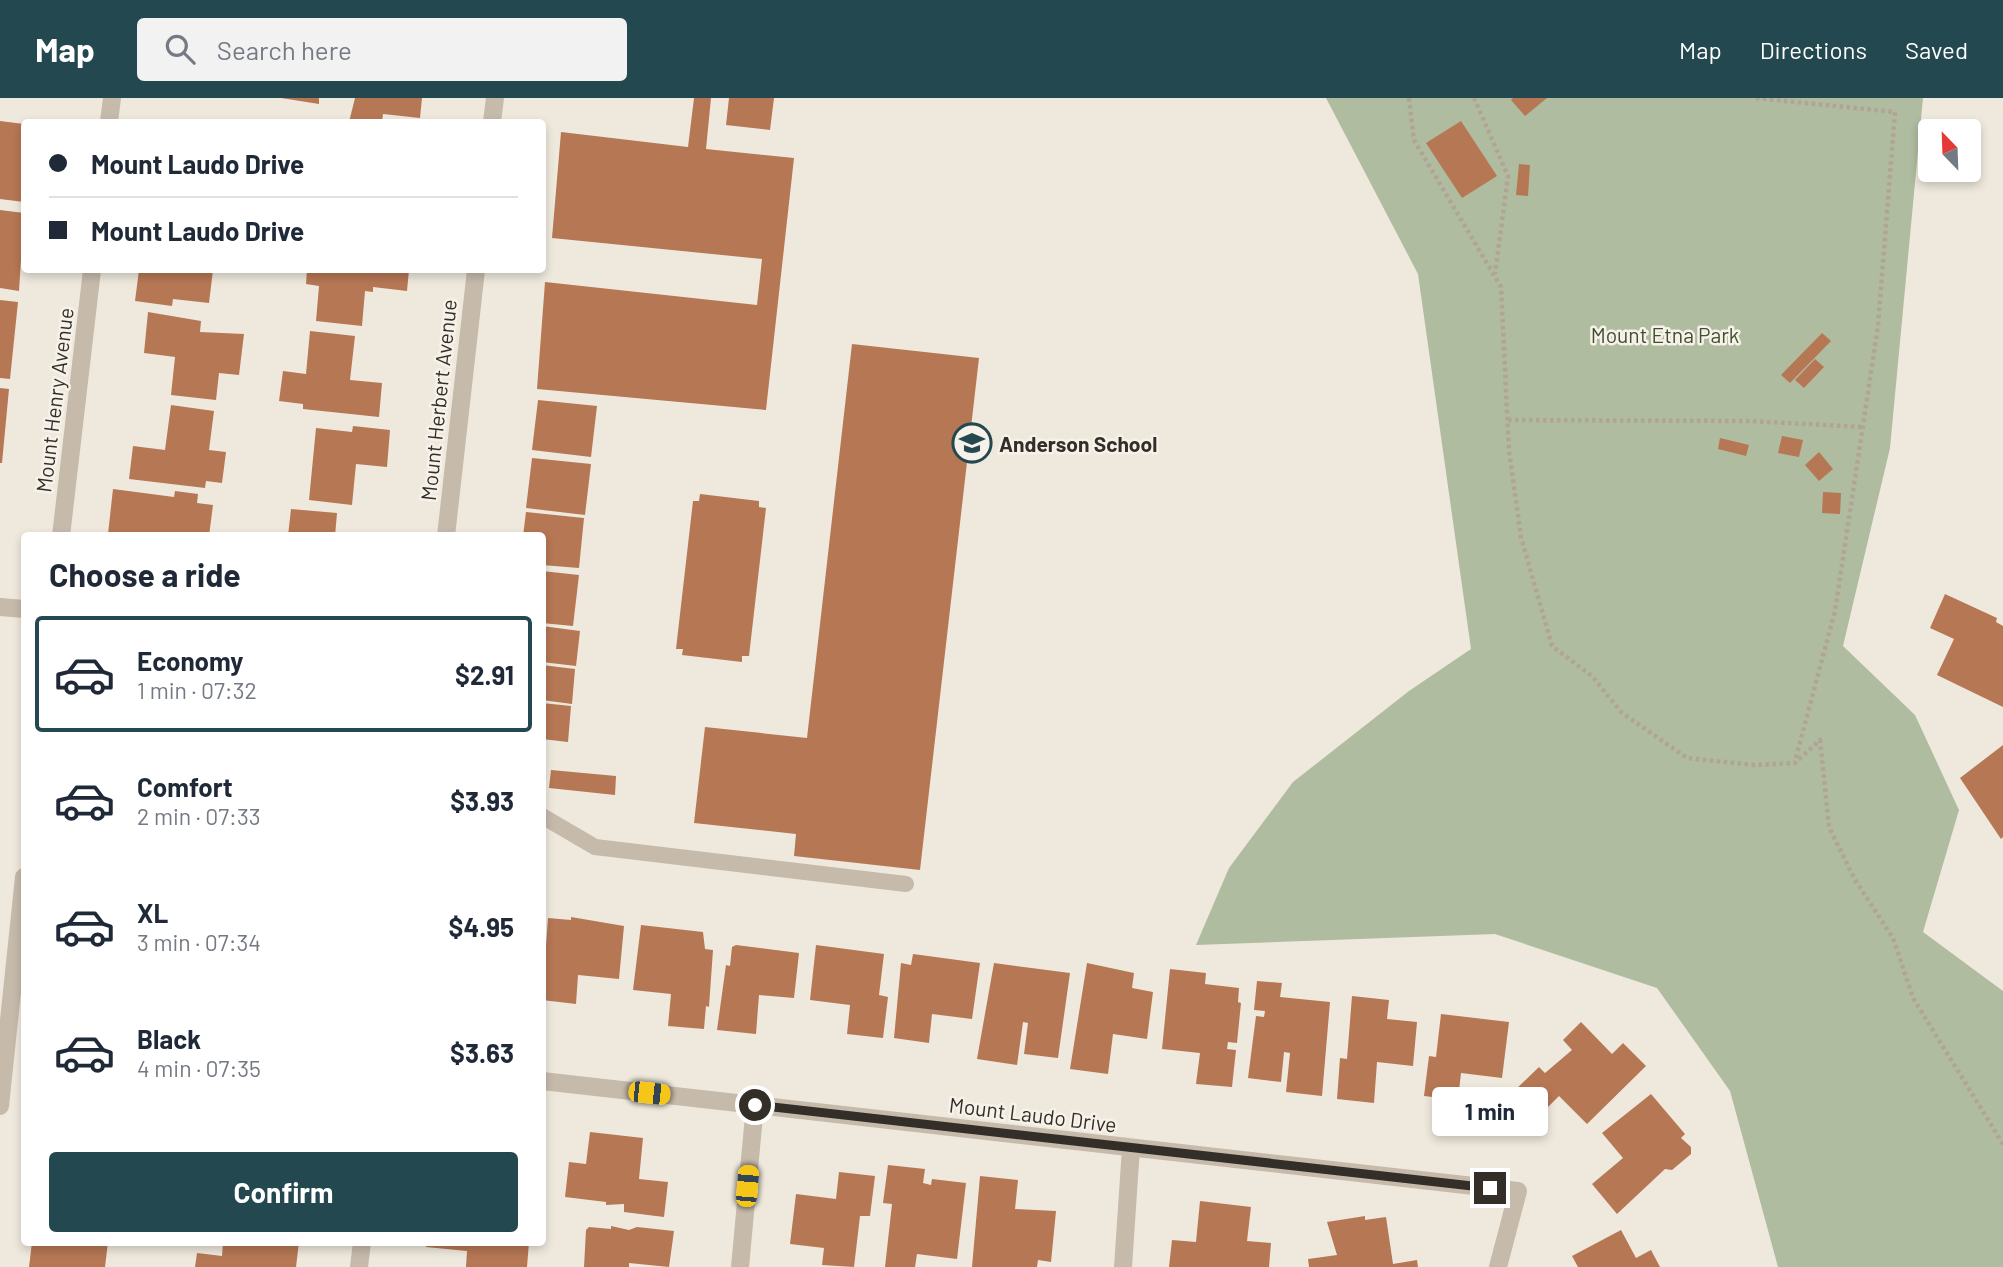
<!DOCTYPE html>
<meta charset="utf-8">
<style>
:root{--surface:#fff;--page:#f2f2f3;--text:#1f2937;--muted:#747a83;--line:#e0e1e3;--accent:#244850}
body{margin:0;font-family:Barlow,sans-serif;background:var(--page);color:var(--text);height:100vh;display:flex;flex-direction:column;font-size:26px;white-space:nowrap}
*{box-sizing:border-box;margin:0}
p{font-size:23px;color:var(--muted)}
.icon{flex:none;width:38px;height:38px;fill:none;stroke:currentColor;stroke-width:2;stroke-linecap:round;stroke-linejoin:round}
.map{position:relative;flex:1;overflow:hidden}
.sheet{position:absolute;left:21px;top:434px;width:525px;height:714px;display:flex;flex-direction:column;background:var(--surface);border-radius:7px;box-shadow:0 4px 10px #0003}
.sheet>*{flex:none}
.hud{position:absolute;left:21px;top:21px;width:525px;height:154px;border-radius:7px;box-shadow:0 4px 10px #0003;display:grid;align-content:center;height:154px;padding:0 28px;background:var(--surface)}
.needle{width:46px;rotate:337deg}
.buttons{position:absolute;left:1918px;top:21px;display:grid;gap:14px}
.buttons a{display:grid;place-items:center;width:63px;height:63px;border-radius:7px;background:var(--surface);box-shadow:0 4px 10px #0003;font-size:35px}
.end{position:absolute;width:32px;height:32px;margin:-16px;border:9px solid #342e29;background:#fff;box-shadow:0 0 0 4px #fff}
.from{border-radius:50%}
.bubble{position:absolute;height:49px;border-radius:7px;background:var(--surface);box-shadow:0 4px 10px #0003;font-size:23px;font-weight:700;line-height:49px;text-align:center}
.car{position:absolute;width:21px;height:42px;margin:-21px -10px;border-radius:9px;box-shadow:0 0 5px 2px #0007;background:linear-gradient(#f5c518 24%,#345 0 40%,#f5c518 0 76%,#345 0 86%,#f5c518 0)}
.hud b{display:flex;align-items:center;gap:24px;height:66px;font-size:26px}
.hud b+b{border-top:2px solid var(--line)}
.hud i{width:18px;height:18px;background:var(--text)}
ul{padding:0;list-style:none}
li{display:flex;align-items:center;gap:21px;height:116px;margin:0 14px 10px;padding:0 14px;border:4px solid transparent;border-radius:7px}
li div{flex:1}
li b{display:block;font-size:26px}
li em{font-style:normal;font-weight:700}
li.current{border-color:var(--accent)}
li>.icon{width:63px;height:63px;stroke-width:1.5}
h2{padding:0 28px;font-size:32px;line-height:84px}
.action{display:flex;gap:14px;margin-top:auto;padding:14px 28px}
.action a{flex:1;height:80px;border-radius:7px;background:var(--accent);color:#fff;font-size:28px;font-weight:700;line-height:80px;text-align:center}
header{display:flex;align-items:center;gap:42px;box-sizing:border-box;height:98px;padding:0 35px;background:var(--accent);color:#fff}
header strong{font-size:33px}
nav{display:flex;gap:38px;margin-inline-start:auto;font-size:24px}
.search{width:490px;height:63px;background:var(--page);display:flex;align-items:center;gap:18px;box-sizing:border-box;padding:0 24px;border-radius:7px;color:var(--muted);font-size:26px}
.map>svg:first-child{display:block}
.green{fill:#afbc9f}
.building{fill:#b67754}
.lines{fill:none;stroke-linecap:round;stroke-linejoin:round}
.path{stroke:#b1a495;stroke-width:4.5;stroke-dasharray:3.5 3.5;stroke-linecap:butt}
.lane{stroke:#c6baab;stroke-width:16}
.street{stroke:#c6baab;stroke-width:18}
.route{stroke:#342e29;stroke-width:9}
.labels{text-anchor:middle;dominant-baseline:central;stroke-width:5;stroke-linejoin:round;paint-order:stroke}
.park-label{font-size:21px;fill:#404f30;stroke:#f7f2e9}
.street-label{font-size:21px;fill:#342e29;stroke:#f7f2e9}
.poi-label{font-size:21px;font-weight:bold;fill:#342e29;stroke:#f7f2e9;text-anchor:start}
</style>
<header>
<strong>Map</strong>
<div class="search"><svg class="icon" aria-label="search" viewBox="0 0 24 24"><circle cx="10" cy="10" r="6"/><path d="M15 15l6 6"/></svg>Search here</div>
<nav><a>Map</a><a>Directions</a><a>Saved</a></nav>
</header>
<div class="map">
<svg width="2003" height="1169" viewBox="0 0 2003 1169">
<rect width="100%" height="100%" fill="#efe9dd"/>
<path class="green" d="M1326,0H1923L1890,350L1843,548L1915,617L1959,712L1923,834L2003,893V1169H1778L1730,993L1657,890L1495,836L1196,847L1229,770L1293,684L1409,593L1471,551L1418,176Z"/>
<path class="building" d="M281,0H319V6Z
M355,0H422L420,20L383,16L382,24H349Z
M694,0H711L706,51L794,60L766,312L537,291L545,184L757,207L762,161L552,140L561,34L688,49Z
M729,0H774L770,32L726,27Z
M1513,0H1547L1525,18L1511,2Z
M0,23L24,26V104L0,101Z
M1461,23L1497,78L1462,100L1426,45Z
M1519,66L1530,67L1528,98L1516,97Z
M0,112L24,115L19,193L0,190Z
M139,172H213L209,205L173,201L172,208L135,203Z
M307,172H409L407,193L373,189V194L365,193L362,228L316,223L319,188L306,186Z
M0,202L18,204L10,281L0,280Z
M148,214L201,223L200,234L244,236L239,277L219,275L216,302L171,297L175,259L144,255Z
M310,233L355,238L350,282L382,285L379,319L303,311V306L279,303L283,273L306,276Z
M1822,235L1831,243L1790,285L1781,277Z
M852,246L979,260L920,772L794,758L796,736L694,725L705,629L807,640Z
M1815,261L1824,269L1804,290L1795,282Z
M0,290L9,291L2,365H0Z
M538,302L597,308L591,359L532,352Z
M171,307L214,313L209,352L226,354L222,385L206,383L205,390L129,381L133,348L165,352Z
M353,328L390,332L387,369L356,366L352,407L309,402L316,330L352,334Z
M1782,338L1803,342L1799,359L1778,355Z
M1720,340L1749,347L1746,358L1718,351Z
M1819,354L1833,371L1819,383L1805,367Z
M532,360L591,366L585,417L526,410Z
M113,391L174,399L175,393L198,396L197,405L213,407L209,438L108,436Z
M1823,394L1841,395L1840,416L1822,415Z
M700,396L759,403V409L766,410L749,558H742V564L682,557L683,551H676L693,403H699Z
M291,411L337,415L335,438H288Z
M526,414L584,420L579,470L542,467V438H523Z
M542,473L579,477L573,528L542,525Z
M1945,496L1997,520L1996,524L2003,528V609L1937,577L1954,541L1930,530Z
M542,528L580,533L576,568L542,564Z
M542,567L575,571L572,606L542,602Z
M542,605L571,608L568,644L542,641Z
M2003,647V739L2001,741L1960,680Z
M551,672L616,678L615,697L549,690Z
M571,819L624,828L619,881L578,877L576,906L542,902L548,820L571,822Z
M641,827L703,834L705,851L713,852L709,909L706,908L704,931L668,928L671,896L633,892Z
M736,847L799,855L794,900L759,897L756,936L717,932L726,867L730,868L732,849Z
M816,847L884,856L879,897L888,899L883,940L847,936L850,907L810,902Z
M913,856L980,865L972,921L932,916L929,945L894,940L901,865L911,867Z
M994,865L1070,875L1058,960L1024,956L1028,925L1023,924L1017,967L977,961Z
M1087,865L1134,875L1132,890L1153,894L1147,941L1113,936L1108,976L1070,971Z
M1170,871L1206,875L1205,886L1239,890L1238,904L1241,905L1237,945L1228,944L1227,951L1236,952L1232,989L1196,986L1200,955L1162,951Z
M1257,883L1282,885L1280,899L1330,904L1322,998L1286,994L1290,955L1284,954L1281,984L1248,980L1256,918L1264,919L1265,913L1254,912Z
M1352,898L1389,902L1387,921L1417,924L1413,968L1377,964L1374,1005L1337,1001L1340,960L1347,961Z
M1441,916L1509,924L1502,980L1461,975L1458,1002L1424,998L1429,958L1436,959Z
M1581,924L1612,956L1623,945L1646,968L1587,1026L1559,998L1539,1018L1514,993L1539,969L1545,975L1572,952L1563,942Z
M1651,996L1685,1036L1681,1040L1691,1049V1056L1672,1072L1665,1071L1617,1116L1592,1086L1623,1060L1602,1035Z
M590,1034L643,1040L639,1081L668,1084L664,1119L624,1114V1106L606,1107V1104L565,1099L569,1064L586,1066Z
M888,1067L925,1071L923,1085L931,1087L932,1081L966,1085L957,1161L917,1156L915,1169H885L892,1106L883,1105Z
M839,1074L875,1078L870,1118H860L854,1169L822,1167L824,1150L790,1146L796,1096L836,1101Z
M980,1078L1018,1082L1015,1111L1056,1113L1051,1164L1038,1162L1037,1169H972Z
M1200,1103L1251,1109L1247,1143L1271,1145L1269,1169H1169L1172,1142L1196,1144Z
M1365,1118V1122L1386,1119L1393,1166L1417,1162L1418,1169H1309L1308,1161L1337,1157L1327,1124Z
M611,1128L629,1132L637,1129L674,1133L669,1169L629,1165V1169H584L586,1132L589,1129L611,1131Z
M1621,1132L1636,1160L1651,1152L1660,1169H1578L1572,1158Z
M32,1144H108L105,1169H29Z
M223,1144H299L296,1169H195L197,1155L222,1158Z
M426,1144H529L527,1169H466L467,1153L426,1149Z"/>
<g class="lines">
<path class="path" d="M1409,0L1414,42L1501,189L1509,353L1521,439L1552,548L1593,579L1621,614L1687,660L1754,667L1795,665L1820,642L1829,729L1855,782L1893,840L1913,900L2003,1046
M1474,0L1508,78L1495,176
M1756,0L1895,14L1878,228L1835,513L1795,663
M1508,322L1750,323L1862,329"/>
<path class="lane" d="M542,718L595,749L906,786"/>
<path class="street" d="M109,24L112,0
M492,24L495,0
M61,438L92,172
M446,438L476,172
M0,509L24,511
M542,983L1518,1093L1498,1169
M0,1008L24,779
M359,1169L362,1144
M740,1169L755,1007
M1123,1169L1131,1050"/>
</g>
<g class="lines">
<path class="route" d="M755,1007L1490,1090"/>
</g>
<defs>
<g id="school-ring" transform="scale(2.0125)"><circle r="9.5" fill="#f7f2e9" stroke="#244850" stroke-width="1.5"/><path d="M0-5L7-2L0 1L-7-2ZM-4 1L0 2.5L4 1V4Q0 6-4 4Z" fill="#244850"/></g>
</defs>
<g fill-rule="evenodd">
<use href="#school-ring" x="972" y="345"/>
</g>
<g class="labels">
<g class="park-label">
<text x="1665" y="236">Mount Etna Park</text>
</g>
<g class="street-label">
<text transform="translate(54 302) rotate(-83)">Mount Henry Avenue</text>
<text transform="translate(438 302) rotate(-84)">Mount Herbert Avenue</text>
<text transform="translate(1033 1016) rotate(7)">Mount Laudo Drive</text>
</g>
<g class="poi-label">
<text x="999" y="345">Anderson School</text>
</g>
</g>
</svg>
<div class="buttons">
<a><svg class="needle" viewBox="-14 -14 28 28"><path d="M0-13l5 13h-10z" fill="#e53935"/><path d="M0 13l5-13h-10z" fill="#747a83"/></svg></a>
</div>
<i class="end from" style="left:755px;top:1007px"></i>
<i class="end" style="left:1490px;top:1090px"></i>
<div class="bubble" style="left:1432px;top:989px;width:116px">1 min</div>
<i class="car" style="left:649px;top:995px;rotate:96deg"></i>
<i class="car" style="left:747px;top:1088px;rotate:5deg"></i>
<div class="hud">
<b><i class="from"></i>Mount Laudo Drive</b>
<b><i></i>Mount Laudo Drive</b>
</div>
<section class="sheet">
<h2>Choose a ride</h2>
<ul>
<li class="current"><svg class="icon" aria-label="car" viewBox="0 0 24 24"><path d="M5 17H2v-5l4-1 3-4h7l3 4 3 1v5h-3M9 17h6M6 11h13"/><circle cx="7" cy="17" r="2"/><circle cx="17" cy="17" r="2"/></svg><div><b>Economy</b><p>1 min · 07:32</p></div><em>$2.91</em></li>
<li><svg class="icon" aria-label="car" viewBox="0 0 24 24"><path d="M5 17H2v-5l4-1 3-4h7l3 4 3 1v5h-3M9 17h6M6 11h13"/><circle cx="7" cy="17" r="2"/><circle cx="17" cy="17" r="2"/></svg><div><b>Comfort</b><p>2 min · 07:33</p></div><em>$3.93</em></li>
<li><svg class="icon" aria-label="car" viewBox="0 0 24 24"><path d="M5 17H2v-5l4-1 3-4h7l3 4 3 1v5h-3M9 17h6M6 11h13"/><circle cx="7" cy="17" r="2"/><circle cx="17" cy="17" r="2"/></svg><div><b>XL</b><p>3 min · 07:34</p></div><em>$4.95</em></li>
<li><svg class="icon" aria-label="car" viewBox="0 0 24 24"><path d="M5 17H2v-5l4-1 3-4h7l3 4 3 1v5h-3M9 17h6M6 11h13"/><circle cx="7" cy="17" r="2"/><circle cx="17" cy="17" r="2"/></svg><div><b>Black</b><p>4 min · 07:35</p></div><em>$3.63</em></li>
</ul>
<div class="action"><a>Confirm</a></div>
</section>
</div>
